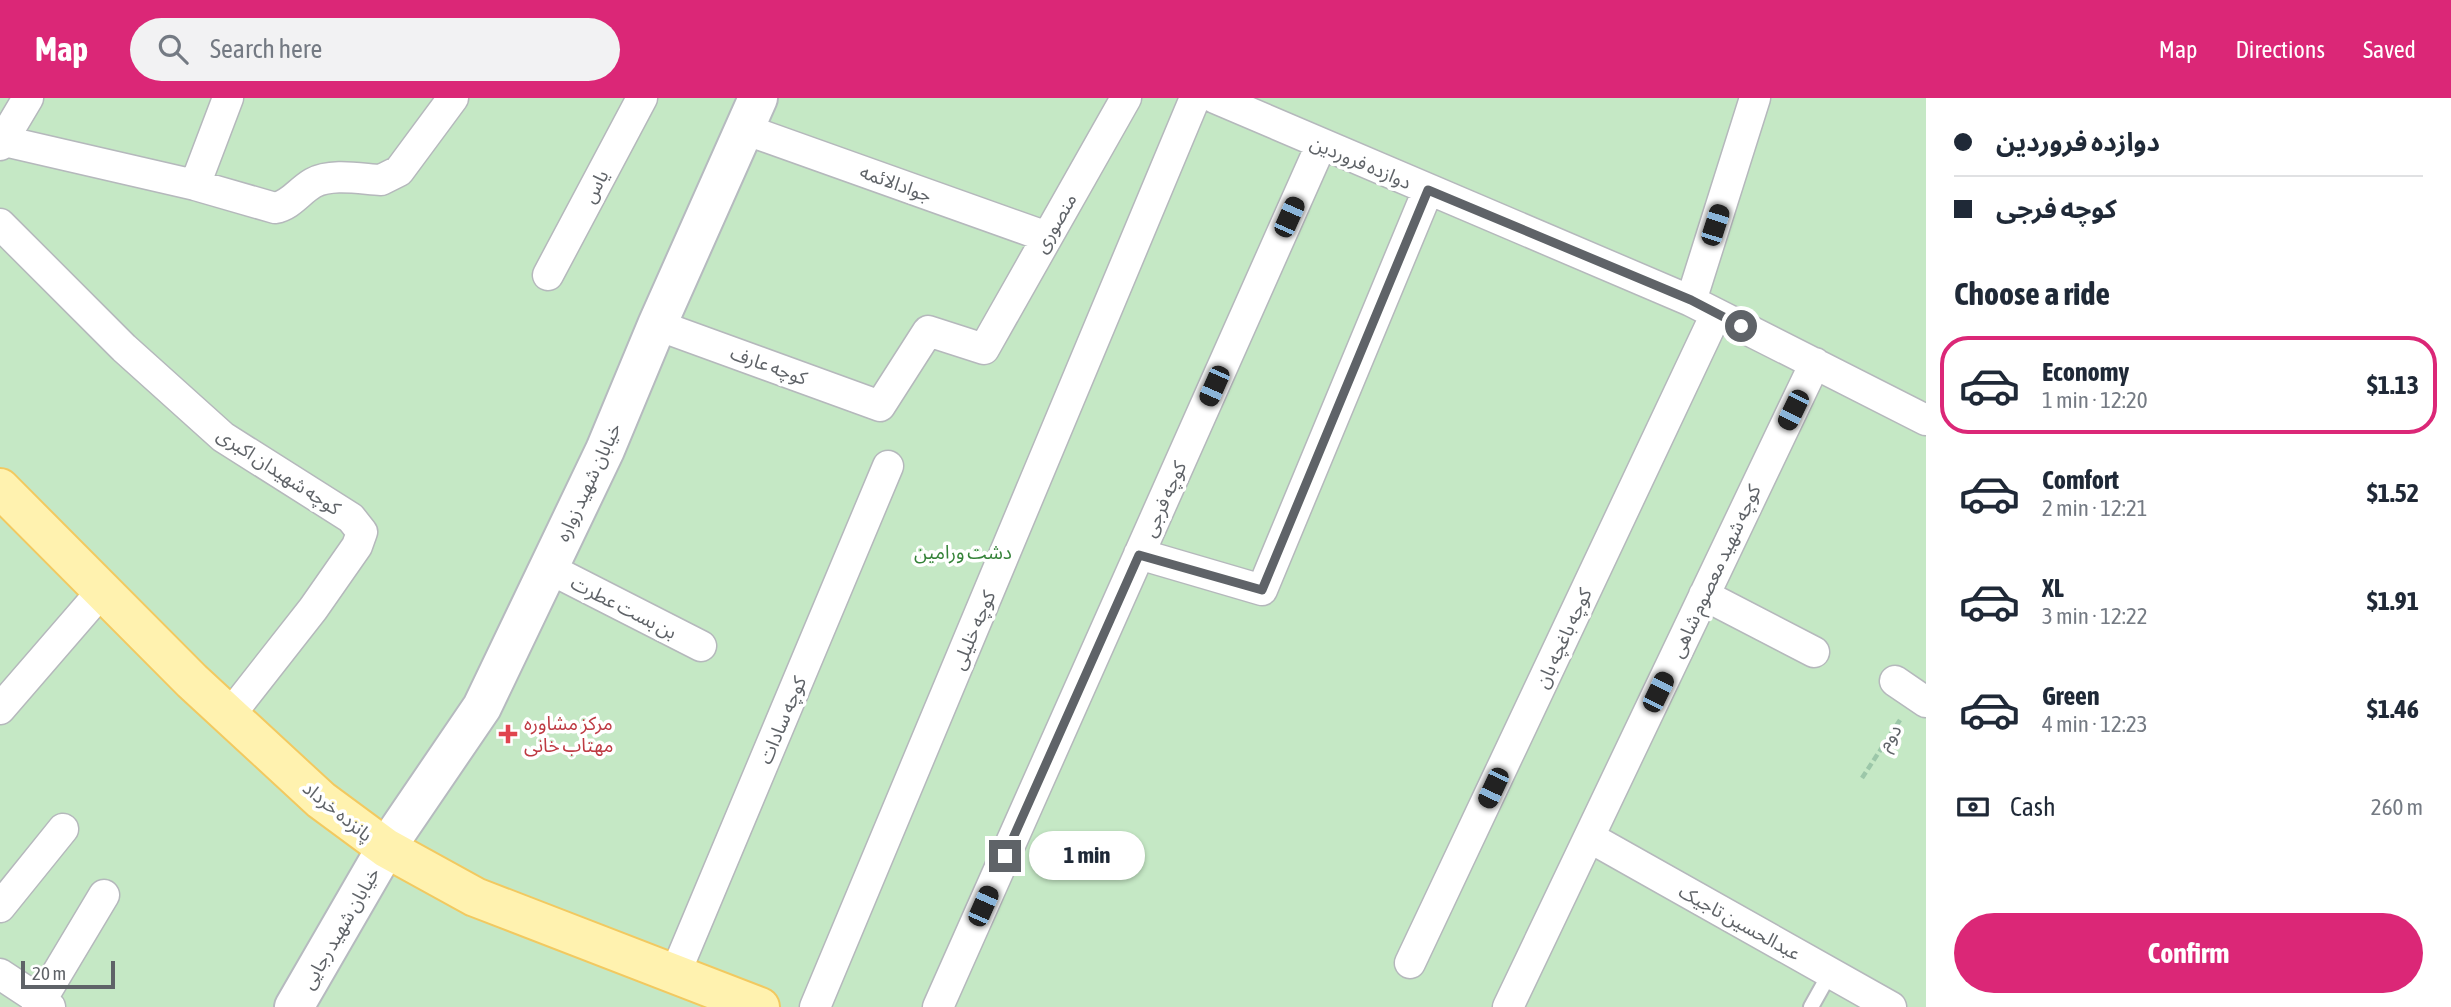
<!DOCTYPE html>
<meta charset="utf-8">
<style>
:root{--surface:#fff;--page:#f2f2f3;--text:#1f2937;--muted:#747a83;--line:#e0e1e3;--accent:#db2777}
body{margin:0;font-family:"Asap Condensed","Noto Sans Arabic",sans-serif;background:var(--page);color:var(--text);height:100vh;display:flex;flex-direction:column;font-size:26px;white-space:nowrap}
*{box-sizing:border-box;margin:0}
p{font-size:23px;color:var(--muted)}
.icon{flex:none;width:38px;height:38px;fill:none;stroke:currentColor;stroke-width:2;stroke-linecap:round;stroke-linejoin:round}
.map{position:relative;flex:1;overflow:hidden}
.drawer{display:flex;flex-direction:column;background:var(--surface);width:525px}
.drawer>*{flex:none}
.guide{display:grid;align-content:center;height:154px;padding:0 28px;background:var(--surface)}
.scale{position:absolute;left:21px;bottom:18px;width:94px;box-sizing:border-box;padding-left:7px;border:4px solid #5f6368;border-top:0;font-size:19px;line-height:24px;white-space:nowrap;color:#5f6368;-webkit-text-stroke:5px #fff;paint-order:stroke}
.end{position:absolute;width:32px;height:32px;margin:-16px;border:9px solid #5f6368;background:#fff;box-shadow:0 0 0 4px #fff}
.from{border-radius:50%}
.bubble{position:absolute;height:49px;border-radius:24px;background:var(--surface);box-shadow:0 2px 5px #0004;font-size:23px;font-weight:700;line-height:49px;text-align:center}
.car{position:absolute;width:21px;height:42px;margin:-21px -10px;border-radius:9px;box-shadow:0 0 5px 2px #0007;background:linear-gradient(#222 24%,#8ab4d8 0 40%,#222 0 76%,#8ab4d8 0 86%,#222 0)}
.guide b{display:flex;align-items:center;gap:24px;height:66px;font-size:26px}
.guide b+b{border-top:2px solid var(--line)}
.guide i{width:18px;height:18px;background:var(--text)}
ul{padding:0;list-style:none}
li{display:flex;align-items:center;gap:21px;height:98px;margin:0 14px 10px;padding:0 14px;border:4px solid transparent;border-radius:28px}
li div{flex:1}
li b{display:block;font-size:26px}
li em{font-style:normal;font-weight:700}
li.on{border-color:var(--accent)}
li>.icon{width:63px;height:63px;stroke-width:1.5}
h2{padding:0 28px;font-size:32px;line-height:84px}
.pay{display:flex;align-items:center;gap:18px;height:77px;padding:0 28px;font-size:26px}
.pay p{margin-inline-start:auto}
.action{display:flex;gap:14px;margin-top:auto;padding:14px 28px}
.action a{flex:1;height:80px;border-radius:42px;background:var(--accent);color:#fff;font-size:28px;font-weight:700;line-height:80px;text-align:center}
header{display:flex;align-items:center;gap:42px;box-sizing:border-box;height:98px;padding:0 35px;background:var(--accent);color:#fff}
header strong{font-size:33px}
nav{display:flex;gap:38px;margin-inline-start:auto;font-size:24px}
.search{width:490px;height:63px;background:var(--page);display:flex;align-items:center;gap:18px;box-sizing:border-box;padding:0 24px;border-radius:38px;color:var(--muted);font-size:26px}
main{display:flex;flex:1;min-height:0}
.map>svg:first-child{display:block}
.green{fill:#c5e8c5}
.lines{fill:none;stroke-linecap:round;stroke-linejoin:round}
.lane-casing{stroke:#b5b8bc;stroke-width:18}
.street-casing{stroke:#b5b8bc;stroke-width:33}
.secondary-casing{stroke:#b6babf;stroke-width:42}
.primary-casing{stroke:#f2c960;stroke-width:42}
.path{stroke:#9cc7a9;stroke-width:4.5;stroke-dasharray:7 3.5;stroke-linecap:butt}
.lane{stroke:#fff;stroke-width:14}
.street{stroke:#fff;stroke-width:30}
.secondary{stroke:#fff;stroke-width:38}
.primary{stroke:#fff2af;stroke-width:38}
.route{stroke:#5f6368;stroke-width:9}
.health-dot{fill:#e0444e;stroke:#fff;stroke-width:2.5}
.labels{text-anchor:middle;dominant-baseline:central;stroke-width:7;stroke-linejoin:round;paint-order:stroke}
.street-label{font-size:19px;fill:#5f6368;stroke:#fff}
.park-label{font-size:19px;fill:#348238;stroke:#fff}
.health-label{font-size:19px;fill:#be3a42;stroke:#fff;text-anchor:start}
</style>
<header>
<strong>Map</strong>
<div class="search"><svg class="icon" aria-label="search" viewBox="0 0 24 24"><circle cx="10" cy="10" r="6"/><path d="M15 15l6 6"/></svg>Search here</div>
<nav><a>Map</a><a>Directions</a><a>Saved</a></nav>
</header>
<main>
<div class="map">
<svg width="1926" height="909" viewBox="0 0 1926 909">
<rect width="100%" height="100%" fill="#f1efe8"/>
<path class="green" d="M0,0H1926V909H0Z"/>
<g class="lines">
<g class="lane-casing">
<path id="lane" d="M1811,909L1830,875"/>
</g>
<g class="street-casing">
<path id="street" d="M1215,0L1691,203L1926,322
M744,31L1047,139
M4,43L195,87L275,110C291,107 299,93 313,85C332,75 361,81 381,82L399,73L453,0
M0,47L28,0
M195,87L228,0
M0,126L124,250L223,339L351,420L362,434L357,448L313,511L229,618
M548,177L642,0
M1691,203L1755,0
M657,227L880,308L928,233L984,251L1126,0
M1139,456L1262,492L1428,92
M548,470L701,548
M1704,497L1814,554
M1895,583L1926,604
M0,611L102,493
M1589,739L1891,909
M0,809L63,731
M1410,865L1716,216
M0,876L50,909
M675,876L888,368
M37,909L104,797
M815,909L1195,0
M938,909L1321,47
M1508,909L1815,265"/>
</g>
<g class="secondary-casing">
<path id="secondary" d="M294,909L386,750L482,609L605,352L657,227L758,0"/>
</g>
<g class="primary-casing">
<path id="primary" d="M0,390L192,583L321,702L386,750L475,799L760,909"/>
</g>
<path class="path" d="M1862,680L1900,622"/>
<use href="#lane" class="lane"/>
<use href="#street" class="street"/>
<use href="#secondary" class="secondary"/>
<use href="#primary" class="primary"/>
</g>
<g class="lines">
<path class="route" d="M1005,758L1139,457L1262,492L1428,92L1691,202L1741,228"/>
</g>
<path class="health-dot" d="M504.5 625.5h7v7h7v7h-7v7h-7v-7h-7v-7h7z"/>
<g class="labels">
<g class="street-label">
<text transform="translate(1361 64) rotate(23)">دوازده فروردین</text>
<text transform="translate(896 85) rotate(20)">جوادالائمه</text>
<text transform="translate(595 88) rotate(-62)">یاس</text>
<text transform="translate(1055 125) rotate(-60)">منصوری</text>
<text transform="translate(769 267) rotate(20)">کوچه عارف</text>
<text transform="translate(279 373) rotate(33)">کوچه شهیدان اکبری</text>
<text transform="translate(588 384) rotate(-65)">خیابان شهید زواره</text>
<text transform="translate(1164 401) rotate(-66)">کوچه فرجی</text>
<text transform="translate(1715 473) rotate(-65)">کوچه شهید معصوم شاهی</text>
<text transform="translate(624 509) rotate(27)">بن بست عطرت</text>
<text transform="translate(973 532) rotate(-67)">کوچه خلیلی</text>
<text transform="translate(1563 540) rotate(-65)">کوچه باغچه بان</text>
<text transform="translate(782 622) rotate(-67)">کوچه سادات</text>
<text transform="translate(1889 639) rotate(-56)">دوم</text>
<text transform="translate(338 713) rotate(39)">پانزده خرداد</text>
<text transform="translate(1740 824) rotate(29)">عبدالحسین تاجیک</text>
<text transform="translate(340 830) rotate(-60)">خیابان شهید رجایی</text>
</g>
<g class="park-label">
<text x="963" y="454">دشت ورامین</text>
</g>
<g class="health-label">
<text x="524" y="625">مرکز مشاوره<tspan x="524" dy="22">مهتاب خانی</tspan></text>
</g>
</g>
</svg>
<div class="scale">20 m</div>
<i class="end from" style="left:1741px;top:228px"></i>
<i class="end" style="left:1005px;top:758px"></i>
<div class="bubble" style="left:1029px;top:733px;width:116px">1 min</div>
<i class="car" style="left:1289px;top:119px;rotate:24deg"></i>
<i class="car" style="left:1715px;top:127px;rotate:18deg"></i>
<i class="car" style="left:1214px;top:288px;rotate:204deg"></i>
<i class="car" style="left:1793px;top:312px;rotate:206deg"></i>
<i class="car" style="left:1658px;top:594px;rotate:26deg"></i>
<i class="car" style="left:1493px;top:690px;rotate:205deg"></i>
<i class="car" style="left:983px;top:808px;rotate:24deg"></i>
</div>
<section class="drawer">
<div class="guide">
<b><i class="from"></i>دوازده فروردین</b>
<b><i></i>کوچه فرجی</b>
</div>
<h2>Choose a ride</h2>
<ul>
<li class="on"><svg class="icon" aria-label="car" viewBox="0 0 24 24"><path d="M5 17H2v-5l4-1 3-4h7l3 4 3 1v5h-3M9 17h6M6 11h13"/><circle cx="7" cy="17" r="2"/><circle cx="17" cy="17" r="2"/></svg><div><b>Economy</b><p>1 min · 12:20</p></div><em>$1.13</em></li>
<li><svg class="icon" aria-label="car" viewBox="0 0 24 24"><path d="M5 17H2v-5l4-1 3-4h7l3 4 3 1v5h-3M9 17h6M6 11h13"/><circle cx="7" cy="17" r="2"/><circle cx="17" cy="17" r="2"/></svg><div><b>Comfort</b><p>2 min · 12:21</p></div><em>$1.52</em></li>
<li><svg class="icon" aria-label="car" viewBox="0 0 24 24"><path d="M5 17H2v-5l4-1 3-4h7l3 4 3 1v5h-3M9 17h6M6 11h13"/><circle cx="7" cy="17" r="2"/><circle cx="17" cy="17" r="2"/></svg><div><b>XL</b><p>3 min · 12:22</p></div><em>$1.91</em></li>
<li><svg class="icon" aria-label="car" viewBox="0 0 24 24"><path d="M5 17H2v-5l4-1 3-4h7l3 4 3 1v5h-3M9 17h6M6 11h13"/><circle cx="7" cy="17" r="2"/><circle cx="17" cy="17" r="2"/></svg><div><b>Green</b><p>4 min · 12:23</p></div><em>$1.46</em></li>
</ul>
<div class="pay"><svg class="icon" aria-label="cash" viewBox="0 0 24 24"><path d="M3 7h18v10H3z"/><circle cx="12" cy="12" r="2"/></svg>Cash<p>260 m</p></div>
<div class="action"><a>Confirm</a></div>
</section>
</main>
